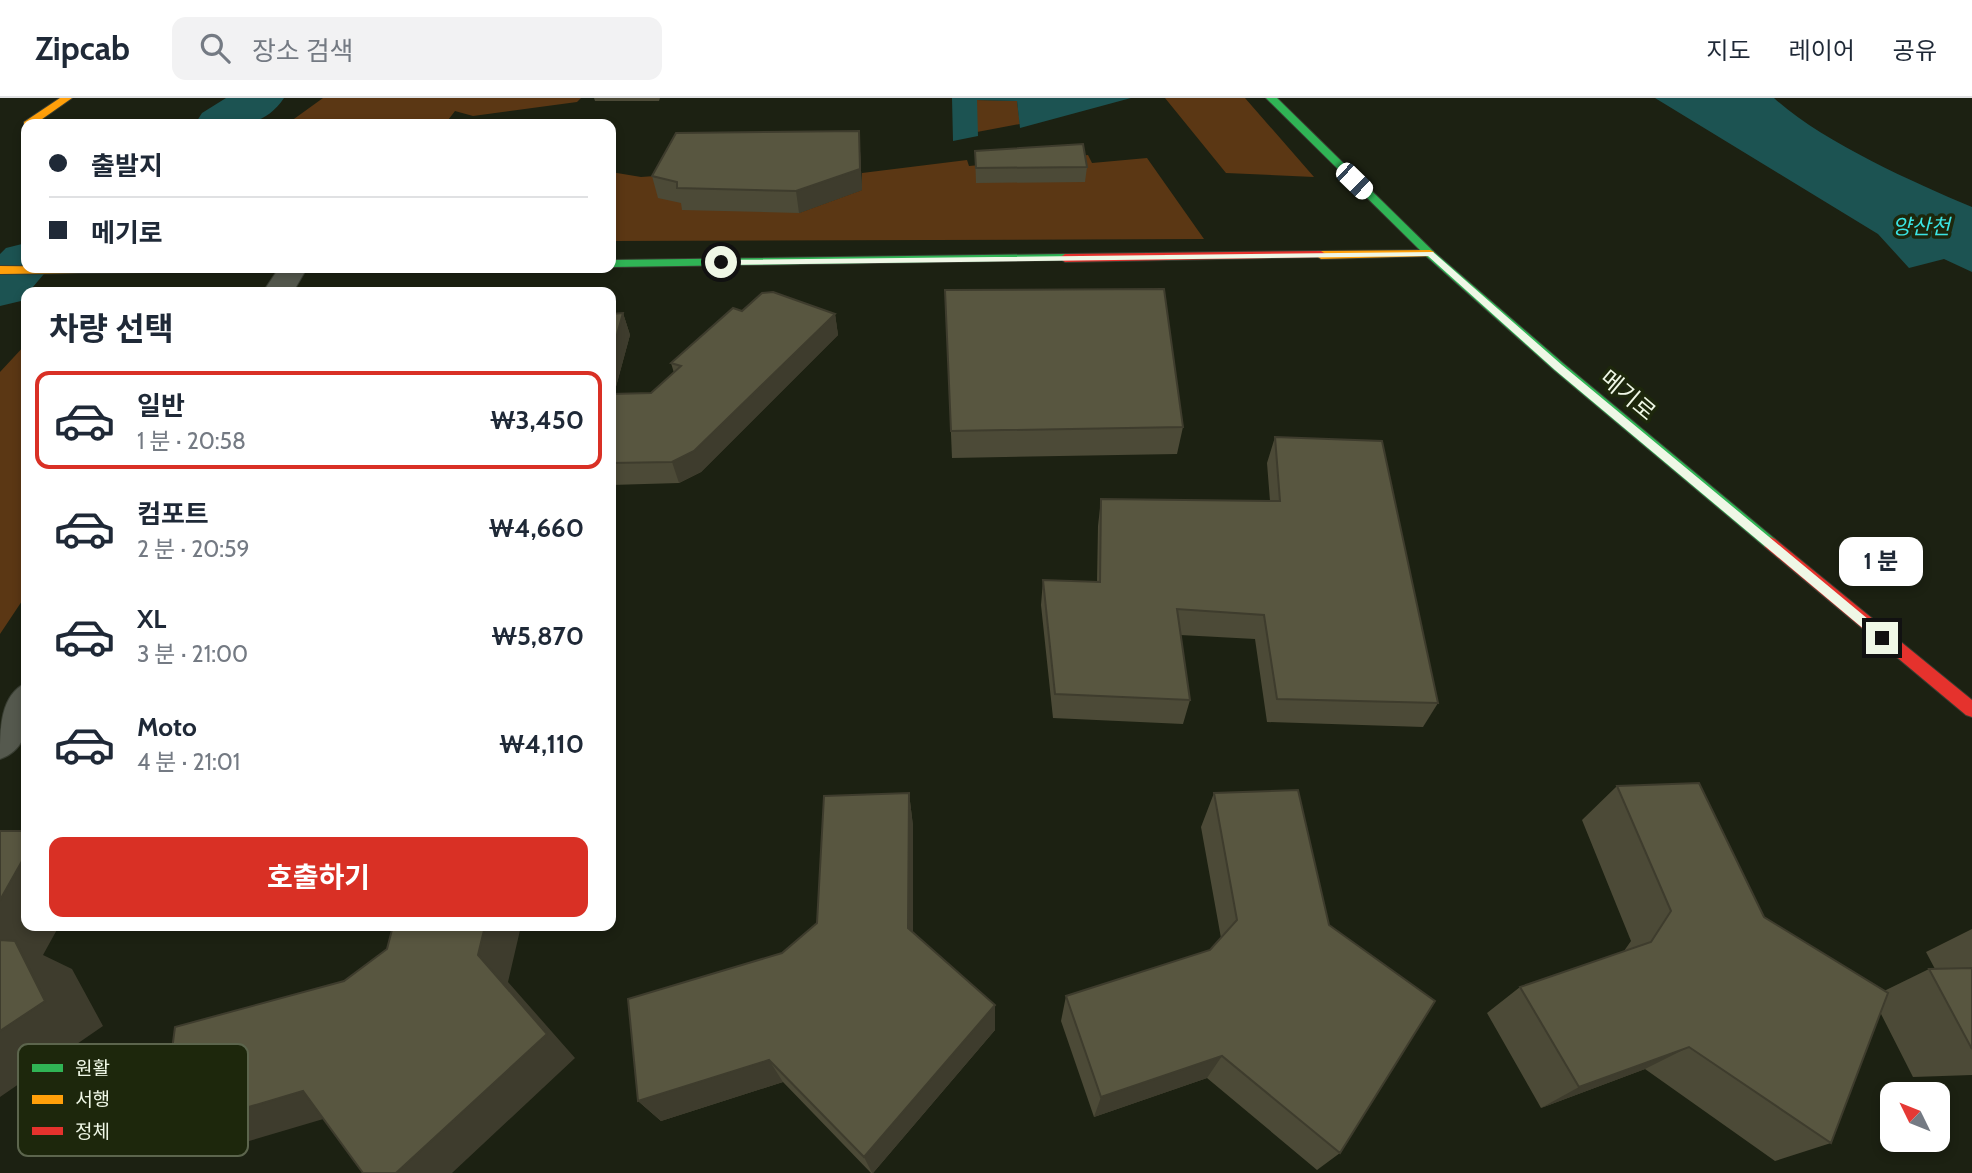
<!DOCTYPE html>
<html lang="ko">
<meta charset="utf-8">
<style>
:root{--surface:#fff;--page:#f2f2f3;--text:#1f2937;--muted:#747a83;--line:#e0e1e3;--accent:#d93025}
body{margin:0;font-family:Cabin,"Noto Sans KR",sans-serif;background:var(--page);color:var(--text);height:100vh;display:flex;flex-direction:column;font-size:26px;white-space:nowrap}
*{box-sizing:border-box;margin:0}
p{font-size:23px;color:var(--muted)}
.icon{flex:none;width:38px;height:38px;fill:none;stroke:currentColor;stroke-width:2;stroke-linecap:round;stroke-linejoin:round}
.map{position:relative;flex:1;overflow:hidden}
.panel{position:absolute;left:21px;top:189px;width:595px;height:644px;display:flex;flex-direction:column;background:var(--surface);border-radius:14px;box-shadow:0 4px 10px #0003}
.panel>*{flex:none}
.hud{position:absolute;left:21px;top:21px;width:595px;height:154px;border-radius:14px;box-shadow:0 4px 10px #0003;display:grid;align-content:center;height:154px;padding:0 28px;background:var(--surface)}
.needle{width:46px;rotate:313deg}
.fabs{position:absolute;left:1880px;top:984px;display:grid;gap:14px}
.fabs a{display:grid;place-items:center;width:70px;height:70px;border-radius:14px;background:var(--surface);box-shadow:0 4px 10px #0003;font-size:35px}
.end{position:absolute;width:32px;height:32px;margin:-16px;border:9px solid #eff7e6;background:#111;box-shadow:0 0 0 4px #111}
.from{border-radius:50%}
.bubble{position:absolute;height:49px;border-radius:14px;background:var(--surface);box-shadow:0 4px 10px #0003;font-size:23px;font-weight:700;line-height:49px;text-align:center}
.car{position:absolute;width:21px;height:42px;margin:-21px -10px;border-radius:9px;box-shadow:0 0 5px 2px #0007;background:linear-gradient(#fff 24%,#345 0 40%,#fff 0 76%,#345 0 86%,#fff 0)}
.hud b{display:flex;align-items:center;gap:24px;height:66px;font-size:26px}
.hud b+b{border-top:2px solid var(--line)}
.hud i{width:18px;height:18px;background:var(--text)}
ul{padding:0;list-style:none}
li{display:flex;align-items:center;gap:21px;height:98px;margin:0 14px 10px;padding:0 14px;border:4px solid transparent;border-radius:14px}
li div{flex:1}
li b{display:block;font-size:26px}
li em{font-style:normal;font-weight:700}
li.on{border-color:var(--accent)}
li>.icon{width:63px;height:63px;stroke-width:1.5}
h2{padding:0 28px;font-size:32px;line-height:84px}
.action{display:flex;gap:14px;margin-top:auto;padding:14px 28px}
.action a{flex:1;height:80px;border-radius:14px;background:var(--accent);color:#fff;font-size:28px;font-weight:700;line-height:80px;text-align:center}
header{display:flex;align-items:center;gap:42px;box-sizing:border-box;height:98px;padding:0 35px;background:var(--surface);border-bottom:2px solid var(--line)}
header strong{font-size:33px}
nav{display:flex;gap:38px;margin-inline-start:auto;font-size:24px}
.search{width:490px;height:63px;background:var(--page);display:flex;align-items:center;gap:18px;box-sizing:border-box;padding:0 24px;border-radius:14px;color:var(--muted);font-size:26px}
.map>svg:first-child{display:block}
.green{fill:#5b3714}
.water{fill:#1c5352}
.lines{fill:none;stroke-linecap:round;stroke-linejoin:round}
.river{fill:#1c5352;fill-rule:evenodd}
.street-casing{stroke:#393e32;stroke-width:2}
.fast-casing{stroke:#393e32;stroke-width:2}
.slow-casing{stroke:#393e32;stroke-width:2}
.jam-casing{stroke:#393e32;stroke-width:2}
.street{fill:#55594e;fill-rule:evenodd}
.fast{fill:#30b455;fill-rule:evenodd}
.slow{fill:#ff9f0a;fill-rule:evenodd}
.jam{fill:#e5322d;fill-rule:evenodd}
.wall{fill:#4c4a37}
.shaded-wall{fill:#3e3c2d}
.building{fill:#585640;stroke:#3e3c2d;stroke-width:2}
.route{fill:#eff7e6}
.labels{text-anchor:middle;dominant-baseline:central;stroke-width:7;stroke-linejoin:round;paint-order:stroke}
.far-water-label{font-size:21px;font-style:italic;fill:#3be4e2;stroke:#1d270c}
.street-label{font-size:23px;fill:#eff7e6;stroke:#1d270c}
.key{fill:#1d270c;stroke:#5c654d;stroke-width:2}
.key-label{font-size:19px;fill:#eff7e6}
</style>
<header>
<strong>Zipcab</strong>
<div class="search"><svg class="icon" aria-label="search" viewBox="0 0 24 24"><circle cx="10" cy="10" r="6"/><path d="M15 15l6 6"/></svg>장소 검색</div>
<nav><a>지도</a><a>레이어</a><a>공유</a></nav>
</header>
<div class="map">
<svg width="1972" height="1075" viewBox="0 0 1972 1075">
<rect width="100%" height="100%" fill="#1c2112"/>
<path class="green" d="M323,0H581L577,4L473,18L455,13L445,26H287Z
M1165,0H1245L1314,79L1226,75Z
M976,2L1017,3L1020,26L977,34Z
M1088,57L1092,65L1147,60L1204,141L611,143V74L641,79L669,77L799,115L862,92V75L967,62L969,68Z
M26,246V497L0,536V274Z"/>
<path class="water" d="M952,0H1131L1020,30L1017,3L977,2L978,38L953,43Z
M1655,0H1774C1821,43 1912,84 1972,109V174L1944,161L1909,170L1878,136Z"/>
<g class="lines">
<path class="river" d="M226,0H284C261,34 231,26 195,26L202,15Z
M26,145V170H49L21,203L0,208V156L6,150Z"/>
<g class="street-casing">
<path id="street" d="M279,170H307L293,194H263Z
M26,585C27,615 34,649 0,661C0,631 0,597 26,585Z"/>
</g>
<g class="fast-casing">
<path id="fast" d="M1266,0H1277L1434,154L1564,266L1775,441L1777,445L1775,449H1765L1554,272L1426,158Z
M1065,156L1071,160L1069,162L611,169V162Z"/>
</g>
<g class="slow-casing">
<path id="slow" d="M60,0H72L35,26L24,28V24Z
M1430,152L1434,154V158L1321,161L1315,157L1321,153Z
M0,168L165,170L159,174L0,176Z"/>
</g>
<g class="jam-casing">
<path id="jam" d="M1321,153L1327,157L1325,159L1065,164L1059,160L1065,156Z
M1770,439L1775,441L1972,602V619L1966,617L1765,449L1763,445Z"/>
</g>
<use href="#street" class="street"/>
<use href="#fast" class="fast"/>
<use href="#slow" class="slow"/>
<use href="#jam" class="jam"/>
</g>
<path class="wall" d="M594,0H660L659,3H595Z
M859,33L862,92L799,115L682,112L681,105L658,100L652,78Z
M975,53L1087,69L1085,84L976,85Z
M945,192L1183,329L1177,356L952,360Z
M742,213L835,216L838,237L701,374L679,385L611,387V216L623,215L630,237L614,296L651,295L674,275L671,265Z
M1275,339L1438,605L1423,629L1267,624L1255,541L1180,537L1190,602L1183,626L1053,620L1041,507L1043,482L1097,484L1098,428L1101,401L1270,403L1267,365Z
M1617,688L1764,819L1884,893L1929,871H1935L1926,854L1972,831V977L1913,979L1880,914L1831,1045L1775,1063L1645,971L1541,1010L1487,915L1520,889L1624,853L1631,843L1582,722Z
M909,695L913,728V834L995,907V932L873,1075H871L783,984L661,1023L638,1003L782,855L817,825Z
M1214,695L1340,1055L1317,1072L1207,980L1094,1019L1061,923L1066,898L1210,852L1221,840L1201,729Z"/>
<path class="shaded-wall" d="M859,33L862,92L799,115L796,93Z
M623,215L630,237L611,307V258Z
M835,216L838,237L701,374L679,385L672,364Z
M909,695L913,728V858L908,830Z
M26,756V828H59L43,857L72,871L103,928L0,999V802Z
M485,828H521L508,884L575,960L452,1075H396Z
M995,907V932L873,1075H872L864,1059Z
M1689,949L1645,971L1541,1010L1579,989Z
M1222,958L1207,980L1094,1019L1101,999Z
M769,962L783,984L661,1023L638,1003Z
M303,993L347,1014L215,1053L161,1035Z"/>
<path class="building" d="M859,33L860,71L796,93L677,90V84L652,78L676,35Z
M1083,46L1087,69L976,70L975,53Z
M1164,191L1183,329L951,333L945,192Z
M773,194L835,216L694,353L672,364L611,365V296L651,295L681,268L671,265L733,210L742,213L762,195Z
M623,215L611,258V216Z
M1275,339L1382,343L1438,605L1277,601L1264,517L1177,511L1190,602L1055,596L1043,482L1100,484L1101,401L1280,403Z
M1699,685L1764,819L1888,895L1831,1045L1689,949L1579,989L1520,889L1651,844L1671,813L1617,688Z
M1298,692L1329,827L1435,903L1340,1055L1222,958L1101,999L1066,898L1210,852L1237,822L1214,695Z
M909,695L908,830L995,907L864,1059L769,962L638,1003L628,901L782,855L817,825L824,698Z
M0,733H26V756L0,802Z
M393,828H485L478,857L547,936L396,1075H363L303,993L161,1035L175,929L344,883L387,851Z
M0,842L15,843L45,903L0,933Z
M1972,870V951L1929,871Z"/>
<path class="route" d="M1433,154L1562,267L1886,536V543H1878L1555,272L1428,158L721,167L717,164L721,162Z"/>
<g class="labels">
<g class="far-water-label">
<text x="1921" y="128">양산천</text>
</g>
<g class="street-label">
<text transform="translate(1628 297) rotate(40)">메기로</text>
</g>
</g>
<rect x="18" y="946" width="230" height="112" rx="10" class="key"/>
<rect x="32" y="966" width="31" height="8" fill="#30b455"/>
<rect x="32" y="997" width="31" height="9" fill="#ff9f0a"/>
<rect x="32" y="1029" width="31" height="8" fill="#e5322d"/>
<g class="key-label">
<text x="75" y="977">원활</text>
<text x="75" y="1008">서행</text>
<text x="75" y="1040">정체</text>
</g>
</svg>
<div class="fabs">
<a><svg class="needle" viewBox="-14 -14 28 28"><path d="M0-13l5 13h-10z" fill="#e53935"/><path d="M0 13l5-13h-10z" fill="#747a83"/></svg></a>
</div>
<i class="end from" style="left:721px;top:164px"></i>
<i class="end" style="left:1882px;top:540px"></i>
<div class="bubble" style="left:1839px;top:439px;width:84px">1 분</div>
<i class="car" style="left:1354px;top:83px;rotate:134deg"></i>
<div class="hud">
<b><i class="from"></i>출발지</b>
<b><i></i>메기로</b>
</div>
<section class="panel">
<h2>차량 선택</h2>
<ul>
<li class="on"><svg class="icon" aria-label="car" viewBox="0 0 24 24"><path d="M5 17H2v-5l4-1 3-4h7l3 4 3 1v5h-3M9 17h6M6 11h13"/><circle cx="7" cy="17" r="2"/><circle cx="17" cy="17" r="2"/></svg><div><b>일반</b><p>1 분 · 20:58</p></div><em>₩3,450</em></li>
<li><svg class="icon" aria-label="car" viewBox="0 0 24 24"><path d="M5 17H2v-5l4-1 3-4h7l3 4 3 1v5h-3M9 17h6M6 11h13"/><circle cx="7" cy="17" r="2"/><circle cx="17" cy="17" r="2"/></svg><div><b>컴포트</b><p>2 분 · 20:59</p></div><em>₩4,660</em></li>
<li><svg class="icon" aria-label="car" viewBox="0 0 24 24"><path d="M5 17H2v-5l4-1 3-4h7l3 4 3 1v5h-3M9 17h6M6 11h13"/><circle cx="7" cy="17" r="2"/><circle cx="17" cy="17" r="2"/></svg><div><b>XL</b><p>3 분 · 21:00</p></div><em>₩5,870</em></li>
<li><svg class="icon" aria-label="car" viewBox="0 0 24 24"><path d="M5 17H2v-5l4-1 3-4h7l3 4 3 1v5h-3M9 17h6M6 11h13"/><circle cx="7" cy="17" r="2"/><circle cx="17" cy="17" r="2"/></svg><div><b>Moto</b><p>4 분 · 21:01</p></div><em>₩4,110</em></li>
</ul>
<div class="action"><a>호출하기</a></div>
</section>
</div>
